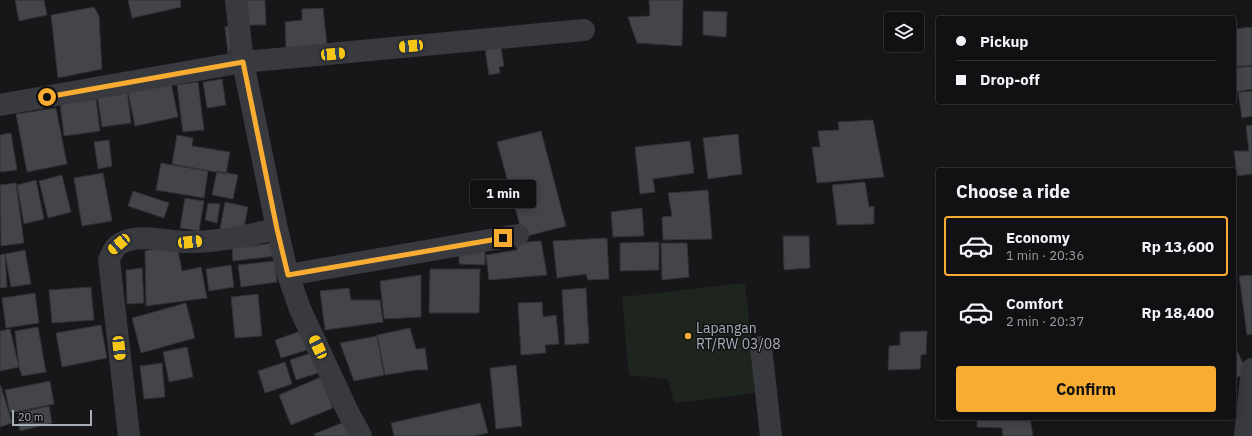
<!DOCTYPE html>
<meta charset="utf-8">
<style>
:root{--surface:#111114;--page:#1a1a1d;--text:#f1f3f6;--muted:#9c9da0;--line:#303134;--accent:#f8ac31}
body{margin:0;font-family:"IBM Plex Sans",sans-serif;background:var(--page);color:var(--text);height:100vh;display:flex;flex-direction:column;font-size:15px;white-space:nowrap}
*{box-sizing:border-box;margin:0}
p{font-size:13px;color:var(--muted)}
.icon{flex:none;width:22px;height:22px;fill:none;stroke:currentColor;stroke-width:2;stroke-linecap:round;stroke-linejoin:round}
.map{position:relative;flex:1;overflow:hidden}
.panel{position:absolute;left:936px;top:168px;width:300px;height:252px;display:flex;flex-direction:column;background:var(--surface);border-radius:4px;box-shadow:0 2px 10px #0003,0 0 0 1px var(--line)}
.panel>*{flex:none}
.banner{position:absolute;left:936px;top:16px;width:300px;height:88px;border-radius:4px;box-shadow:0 2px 10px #0003,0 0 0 1px var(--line);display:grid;align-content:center;height:88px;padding:0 20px;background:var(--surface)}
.fabs{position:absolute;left:884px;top:12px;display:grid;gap:8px}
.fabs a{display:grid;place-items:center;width:40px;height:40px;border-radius:4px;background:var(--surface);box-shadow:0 2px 10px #0003,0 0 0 1px var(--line);font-size:20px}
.scale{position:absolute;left:12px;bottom:10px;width:80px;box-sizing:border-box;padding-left:4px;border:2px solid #a9afba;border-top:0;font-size:11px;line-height:14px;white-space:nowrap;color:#a9afba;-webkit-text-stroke:3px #121215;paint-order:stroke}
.end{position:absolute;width:18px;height:18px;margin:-9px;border:5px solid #f8ac31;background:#111;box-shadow:0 0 0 2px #111}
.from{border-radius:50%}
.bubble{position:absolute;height:28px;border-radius:4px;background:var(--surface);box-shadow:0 2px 10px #0003,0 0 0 1px var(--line);font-size:13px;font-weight:800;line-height:28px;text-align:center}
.car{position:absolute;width:12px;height:24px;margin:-12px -6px;border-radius:5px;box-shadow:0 0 3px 1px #0007;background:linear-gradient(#f5c518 24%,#345 0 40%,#f5c518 0 76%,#345 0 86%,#f5c518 0)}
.banner b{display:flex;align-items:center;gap:14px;height:38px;font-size:15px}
.banner b+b{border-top:1px solid var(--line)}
.banner i{width:10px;height:10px;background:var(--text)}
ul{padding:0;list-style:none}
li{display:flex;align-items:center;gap:12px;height:60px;margin:0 8px 6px;padding:0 12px;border:2px solid transparent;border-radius:4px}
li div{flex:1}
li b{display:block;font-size:15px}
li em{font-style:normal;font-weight:800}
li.current{border-color:var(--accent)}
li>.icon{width:36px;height:36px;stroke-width:1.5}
h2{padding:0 20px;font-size:18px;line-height:48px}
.cta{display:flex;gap:8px;margin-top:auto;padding:8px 20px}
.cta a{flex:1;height:46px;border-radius:4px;background:var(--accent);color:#111;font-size:16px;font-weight:800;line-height:46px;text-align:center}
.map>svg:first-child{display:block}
.green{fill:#1d251e}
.building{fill:#43454a;stroke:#313136}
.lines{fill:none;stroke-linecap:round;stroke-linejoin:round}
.street{stroke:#383a3f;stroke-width:22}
.route{stroke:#f8ac31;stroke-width:5}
.poi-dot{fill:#f8ac31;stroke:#121215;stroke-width:1.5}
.labels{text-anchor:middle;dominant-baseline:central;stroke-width:3;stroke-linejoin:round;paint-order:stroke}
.poi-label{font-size:14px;fill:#a9afba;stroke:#121215;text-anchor:start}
</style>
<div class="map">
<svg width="1252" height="436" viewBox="0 0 1252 436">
<rect width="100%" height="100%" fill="#17171a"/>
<path class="green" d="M745,283L757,393L674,403L668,379L629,375L622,297Z"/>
<path class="building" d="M15,0H44L47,15L19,21Z
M128,0H180L181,7L132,18Z
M246,0H265L266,25H249Z
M649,0H683L682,46L637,43L628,17L650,16Z
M94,7L99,16L102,69L58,78L51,15Z
M323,8L327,46L286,49L285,22L302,20V9Z
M703,11L727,12L726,37L703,35Z
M239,24V44L230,47V53H228L225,27Z
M1252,27V65L1234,67V29Z
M501,47L504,66L499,67L500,73L489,75L485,49Z
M1252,66V89L1234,92V68Z
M222,79L226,105L207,108L203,82Z
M198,82L204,130L183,132L177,85Z
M171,83L178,117L135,126L128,92Z
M127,89L131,123L102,127L97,94Z
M1252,91V116L1242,118L1238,92Z
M96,99L100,131L64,136L60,104Z
M56,108L67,164L27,172L16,114Z
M873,120L884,177L817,183L812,147H820L818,131L839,130L838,122Z
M1252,125V174L1237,176L1234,151H1249L1246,126Z
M541,131L566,226L523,237L497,142Z
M11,133L17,170L0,172V135Z
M738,134L742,174L708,179L703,138Z
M177,135L193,138L192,146L230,152L226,174L172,164Z
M109,140L112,166L98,169L94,142Z
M690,141L694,173L653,179L655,192L640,194L635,147Z
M161,163L208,171L204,198L156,190Z
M217,171L238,175L233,199L212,195Z
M103,173L112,221L82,226L74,178Z
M62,175L71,212L48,218L39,181Z
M36,180L44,219L24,224L17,185Z
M865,182L869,207L874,206V224L837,225L832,185Z
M16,183L24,243L1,246L0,185Z
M708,190L712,239L663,240L662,217L672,216L668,193Z
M133,191L169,203L164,218L128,206Z
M185,198L204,201L199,231L180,228Z
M225,202L248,207L243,233L220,229Z
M208,203L220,204L217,223L205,220Z
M642,208L644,236L613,237L611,212Z
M783,236H809L810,268L784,270Z
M607,238L609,279L588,280L586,274L557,278L553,241Z
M541,241L547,275L489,280L486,255L517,250L516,243Z
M659,242V270L620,271V243Z
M275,243L276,256L233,261L232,248Z
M661,243H687L689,277L662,280Z
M177,245L182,271L201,267L207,298L146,306L145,251Z
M485,247V265L459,264V248Z
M25,250L31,284L11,287L5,254Z
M5,254L7,287L0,288V255Z
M275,261L277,282L241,287L238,265Z
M231,265L234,287L209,291L206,269Z
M142,268L144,303L127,304L126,270Z
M430,269H480L479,313H429Z
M421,275V317L384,319L380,281Z
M1252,275V334L1247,335L1239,276Z
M91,287L94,320L52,323L49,290Z
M349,288L351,300H380L383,322L325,330L320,291Z
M586,288L589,343L565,345L562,290Z
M35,293L39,323L6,328L2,298Z
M258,294L262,336L235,338L231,297Z
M542,302L543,317L556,315L559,344L545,345L546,353L521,355L518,303Z
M186,303L195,338L141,353L132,318Z
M101,325L107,358L62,367L56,333Z
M38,327L46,372L22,376L19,367L15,331Z
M410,328L416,349L425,348L428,370H416L385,375L377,335Z
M10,329L19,367L0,371V331Z
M304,330L310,349L281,358L275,340Z
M927,331L926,354L921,355L920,369L888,370L889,346L900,345V332Z
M377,336L384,375L354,381L340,343Z
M1234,344L1247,372L1234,379Z
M187,347L193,377L169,382L163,352Z
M314,352L321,372L296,380L290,360Z
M285,362L292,384L265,393L258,371Z
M162,363L165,397L144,399L140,366Z
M516,365L522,426L496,429L490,368Z
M321,377L333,408L291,425L279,395Z
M50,381L54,404L10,413L5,390Z
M0,386H1L12,423L0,427Z
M480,403L488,433L474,436H394L391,423Z
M49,406L52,423L20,431L17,413Z
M977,418H1030L1033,436H1003L1002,428L977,427Z
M347,421L353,436H315L314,434Z"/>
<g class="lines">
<path class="street" d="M236,0L243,62L277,229L288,275L300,309L348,412L361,436
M0,105L243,62L584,30
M288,275L518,235
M761,347L771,436
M129,436L109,260C113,250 116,244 126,241C146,234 171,243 191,242C220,242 249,235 277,229
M1245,436L1252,369"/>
</g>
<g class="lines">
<path class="route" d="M47,97L243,62L277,229L288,275L503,238"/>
</g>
<circle class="poi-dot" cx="688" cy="336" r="4"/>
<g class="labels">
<g class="poi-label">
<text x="696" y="328">Lapangan<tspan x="696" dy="16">RT/RW 03/08</tspan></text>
</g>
</g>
</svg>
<div class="fabs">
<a><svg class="icon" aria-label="layers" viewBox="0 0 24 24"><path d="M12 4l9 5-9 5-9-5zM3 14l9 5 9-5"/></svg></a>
</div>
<div class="scale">20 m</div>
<i class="end from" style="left:47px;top:97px"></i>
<i class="end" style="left:503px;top:238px"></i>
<div class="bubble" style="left:470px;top:180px;width:66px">1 min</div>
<i class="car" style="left:411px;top:46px;rotate:265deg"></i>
<i class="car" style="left:333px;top:54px;rotate:85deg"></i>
<i class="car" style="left:190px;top:242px;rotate:84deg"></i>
<i class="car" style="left:119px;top:244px;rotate:229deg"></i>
<i class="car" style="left:318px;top:347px;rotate:335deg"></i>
<i class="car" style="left:119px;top:348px;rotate:174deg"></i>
<div class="banner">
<b><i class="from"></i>Pickup</b>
<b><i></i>Drop-off</b>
</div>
<section class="panel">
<h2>Choose a ride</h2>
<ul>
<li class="current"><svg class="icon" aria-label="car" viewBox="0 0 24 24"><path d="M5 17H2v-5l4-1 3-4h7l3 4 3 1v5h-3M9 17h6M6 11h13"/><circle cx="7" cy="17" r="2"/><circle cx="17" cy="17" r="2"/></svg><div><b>Economy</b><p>1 min · 20:36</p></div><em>Rp 13,600</em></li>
<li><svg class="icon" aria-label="car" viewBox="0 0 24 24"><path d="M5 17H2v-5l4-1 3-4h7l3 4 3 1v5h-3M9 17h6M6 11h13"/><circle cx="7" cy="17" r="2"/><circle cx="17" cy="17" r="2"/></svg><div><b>Comfort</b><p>2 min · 20:37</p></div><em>Rp 18,400</em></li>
</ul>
<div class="cta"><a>Confirm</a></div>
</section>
</div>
